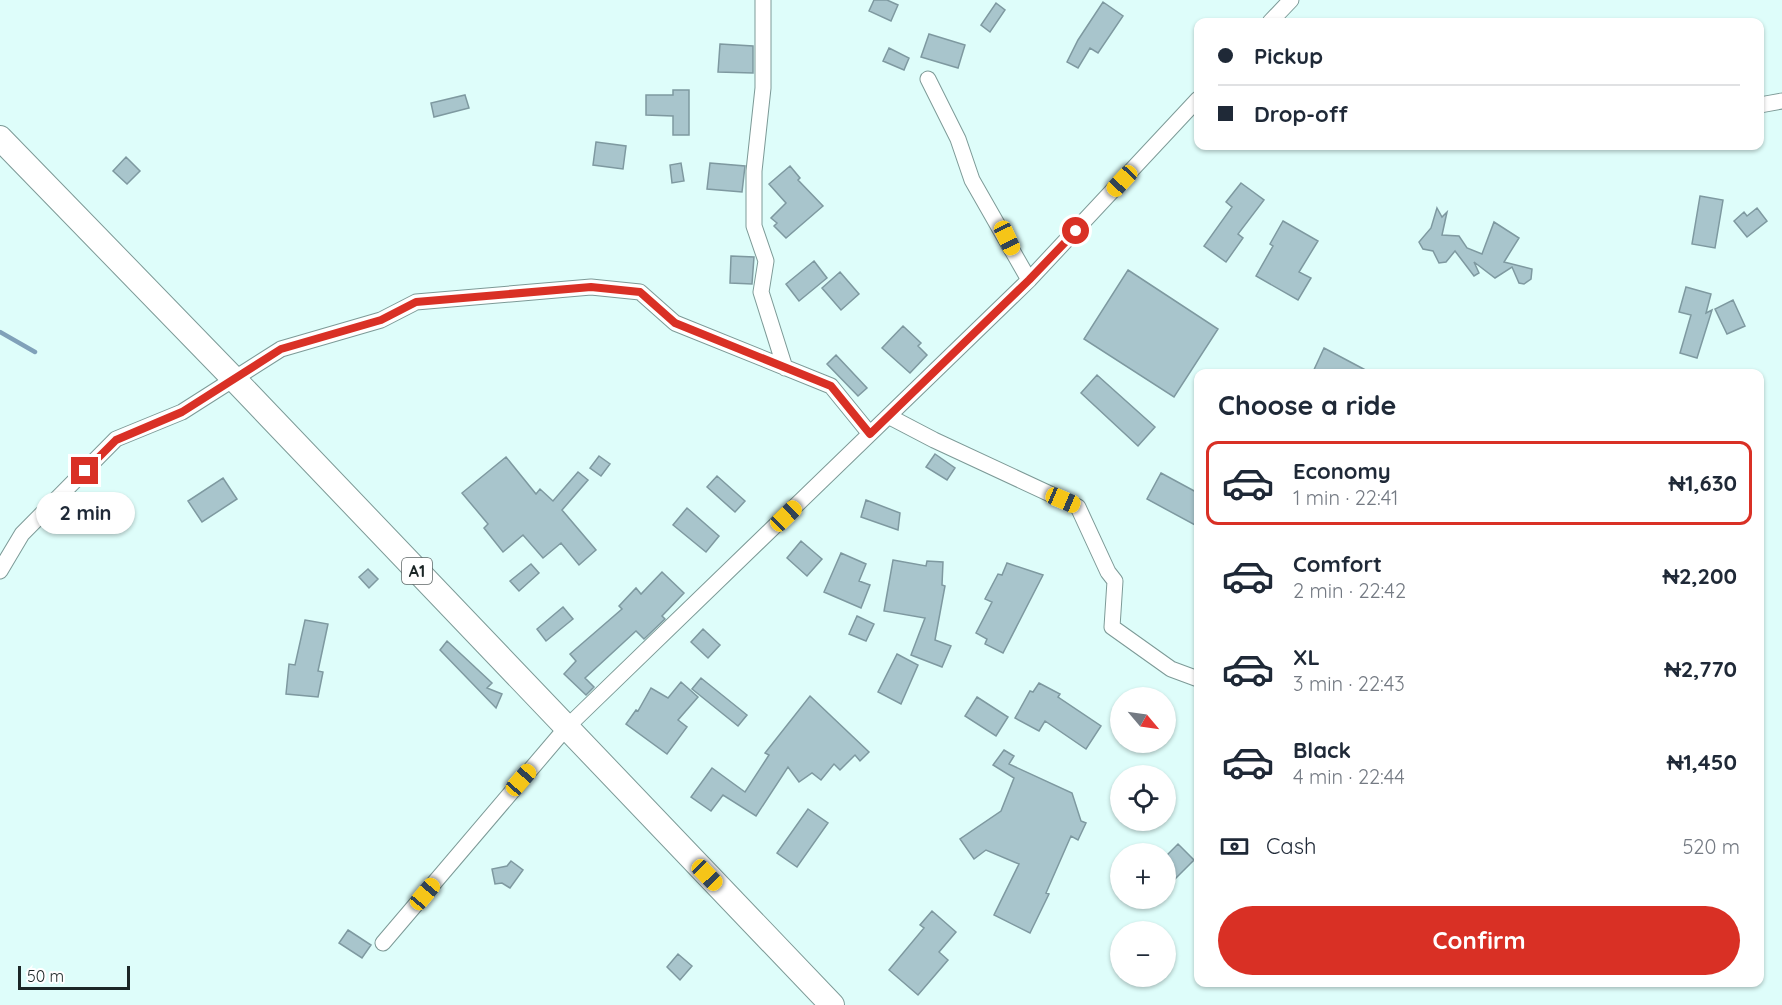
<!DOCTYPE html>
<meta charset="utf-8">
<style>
:root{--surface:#fff;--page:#f6f6f7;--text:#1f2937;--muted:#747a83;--line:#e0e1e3;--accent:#d93025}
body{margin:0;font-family:Quicksand,sans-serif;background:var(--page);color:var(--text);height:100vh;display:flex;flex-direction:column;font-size:22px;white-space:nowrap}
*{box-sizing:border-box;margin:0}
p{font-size:20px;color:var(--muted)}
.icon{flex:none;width:33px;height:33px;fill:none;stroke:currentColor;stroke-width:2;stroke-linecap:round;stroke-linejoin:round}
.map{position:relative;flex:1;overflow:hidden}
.panel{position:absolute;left:1194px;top:369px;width:570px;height:618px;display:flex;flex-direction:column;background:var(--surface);border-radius:12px;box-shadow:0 2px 4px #0004}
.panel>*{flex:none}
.guide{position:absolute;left:1194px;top:18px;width:570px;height:132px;border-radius:12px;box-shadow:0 2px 4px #0004;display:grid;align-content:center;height:132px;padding:0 24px;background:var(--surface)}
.needle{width:39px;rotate:119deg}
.tools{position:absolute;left:1110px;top:687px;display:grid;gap:12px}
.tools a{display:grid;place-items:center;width:66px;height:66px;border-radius:50%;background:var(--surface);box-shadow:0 2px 4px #0004;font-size:30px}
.scale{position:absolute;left:18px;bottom:15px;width:112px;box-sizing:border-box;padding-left:6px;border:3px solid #1b2626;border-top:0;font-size:16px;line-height:21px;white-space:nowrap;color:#1b2626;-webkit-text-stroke:4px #fff;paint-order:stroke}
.end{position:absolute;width:27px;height:27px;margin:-14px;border:8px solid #d93025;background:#fff;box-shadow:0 0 0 3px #fff}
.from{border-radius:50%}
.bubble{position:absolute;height:42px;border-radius:21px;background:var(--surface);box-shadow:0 2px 4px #0004;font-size:20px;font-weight:800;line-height:42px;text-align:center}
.car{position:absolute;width:18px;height:36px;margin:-18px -9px;border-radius:8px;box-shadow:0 0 4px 2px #0007;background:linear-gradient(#f5c518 24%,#345 0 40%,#f5c518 0 76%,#345 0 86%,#f5c518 0)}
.guide b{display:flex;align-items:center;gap:21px;height:57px;font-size:22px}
.guide b+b{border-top:2px solid var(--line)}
.guide i{width:15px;height:15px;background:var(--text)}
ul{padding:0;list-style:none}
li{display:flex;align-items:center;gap:18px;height:84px;margin:0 12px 9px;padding:0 12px;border:3px solid transparent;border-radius:12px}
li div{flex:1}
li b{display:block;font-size:22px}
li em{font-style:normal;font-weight:800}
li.active{border-color:var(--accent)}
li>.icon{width:54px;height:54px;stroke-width:1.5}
h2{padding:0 24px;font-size:27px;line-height:72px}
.pay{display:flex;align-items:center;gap:15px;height:66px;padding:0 24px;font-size:22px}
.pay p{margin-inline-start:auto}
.button{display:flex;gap:12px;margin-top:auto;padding:12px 24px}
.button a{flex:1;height:69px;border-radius:36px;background:var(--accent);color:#fff;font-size:24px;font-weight:800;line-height:69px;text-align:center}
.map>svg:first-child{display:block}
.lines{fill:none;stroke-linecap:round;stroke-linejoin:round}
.stream{stroke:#80a1b9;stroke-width:4.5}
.building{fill:#a8c5cc;stroke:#7e99a0;stroke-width:1.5}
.minor-casing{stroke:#7d9a97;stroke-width:17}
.trunk-casing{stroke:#7d9a97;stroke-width:26}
.minor{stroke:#fff;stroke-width:15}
.trunk{stroke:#fff;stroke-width:24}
.route{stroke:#d93025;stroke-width:8}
.labels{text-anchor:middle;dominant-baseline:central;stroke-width:5;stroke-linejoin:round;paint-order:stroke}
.shield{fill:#fff;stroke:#5f6767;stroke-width:1.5}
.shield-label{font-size:16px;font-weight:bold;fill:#1b2626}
</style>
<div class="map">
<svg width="1782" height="1005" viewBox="0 0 1782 1005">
<rect width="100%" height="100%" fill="#defdfa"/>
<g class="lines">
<path class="stream" d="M0,332L35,352"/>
</g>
<path class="building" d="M874,0H887L898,5L891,21L869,11Z
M1103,2L1123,16L1098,53L1090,48L1078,68L1067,62L1078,40Z
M996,3L1005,10L990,32L981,25Z
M929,34L965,45L958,68L921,57Z
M720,44L753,46V73L718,72Z
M889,48L909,58L904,70L883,61Z
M673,90H689V135H673V116L646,115V95H673Z
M465,95L469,108L434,117L431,103Z
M596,142L626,146L623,169L593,165Z
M126,157L140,171L127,184L113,171Z
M681,163L684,181L672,183L670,165Z
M710,163L745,166L742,192L707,189Z
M790,166L800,178L798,180L823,206L786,238L774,226L777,223L771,218L786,203L769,184Z
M1241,183L1264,200L1238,234L1243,238L1226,262L1204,246L1232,207L1226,202Z
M1700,196L1723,200L1715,248L1692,244Z
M1437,208L1442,217L1447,212L1442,235L1459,236L1467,248L1482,254L1494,222L1519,238L1504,262L1532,269L1531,279L1524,284L1519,283L1512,267L1495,278L1474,262L1479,273L1474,276L1455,251L1446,262L1439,263L1433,251L1423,249L1419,242L1431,228Z
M1757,208L1767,221L1747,237L1734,221L1744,212L1747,216Z
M1283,221L1318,241L1299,272L1311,278L1298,300L1256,276L1273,246L1270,244Z
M731,256L754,257L752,284L730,283Z
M814,261L827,278L799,301L786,284Z
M1128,270L1218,329L1174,397L1084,339Z
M840,272L859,294L841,310L822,288Z
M1686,287L1711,294L1706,313L1712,310L1697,358L1680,353L1691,315L1679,312Z
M1733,300L1745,326L1727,334L1715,309Z
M903,326L921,343L918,346L927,355L910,373L882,348Z
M1324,348L1373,374H1312Z
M836,355L867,388L858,396L827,364Z
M1097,375L1155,427L1138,446L1081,393Z
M935,454L955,468L947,480L926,467Z
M599,456L610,464L601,476L590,468Z
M506,457L536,494L540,489L553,501L578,472L588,480L562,510L596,550L579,565L561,543L543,558L523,535L503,552L484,528L488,524L462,493Z
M1161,473L1198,493V518L1195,525L1147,499Z
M717,476L745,501L735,512L707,487Z
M223,478L237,499L202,522L188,501Z
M866,500L900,513L898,530L861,517Z
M687,508L719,536L706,552L673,525Z
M801,541L822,559L807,576L787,558Z
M841,553L866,564L859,581L870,585L861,608L824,592Z
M893,560L926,566L927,561L943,562L942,585L945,586L935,640L951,646L942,667L911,655L925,618L884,611Z
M1007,563L1043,575L1003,653L985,644L987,639L976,633L992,602L985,599L998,574L1002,575Z
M531,564L539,573L519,591L510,581Z
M368,569L378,579L369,588L359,577Z
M662,572L684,593L662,616L665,619L644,639L636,631L585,678L594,687L586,695L564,674L576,661L570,654L622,609L619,606L636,588L641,594Z
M563,607L573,619L546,641L537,629Z
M857,616L874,624L866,641L849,634Z
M305,620L328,624L318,671L323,672L318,697L286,694L289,664L295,665Z
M703,629L720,645L708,658L691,642Z
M447,641L492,683L487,688L502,694L496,708L440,650Z
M897,654L918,665L901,704L878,692Z
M701,678L747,715L738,726L692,689Z
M681,682L698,697L678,720L687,727L667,754L626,724L636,710L638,711L651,688L668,698Z
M1039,683L1060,694L1058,697L1101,726L1086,749L1045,721L1039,731L1015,718L1030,691L1033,692Z
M810,696L869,752L860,761L855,755L840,770L834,764L821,780L812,773L799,782L788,767L756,816L723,795L711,811L691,797L712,768L745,792L769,755L765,753Z
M977,697L1008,717L996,736L965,716Z
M1004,750L1014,756L1009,764L1072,793L1081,821L1086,823L1078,840L1071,836L1046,893L1049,894L1030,933L994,915L1019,864L986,850L974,859L960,839L1001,811L1014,778L993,765Z
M808,809L828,823L797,867L777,853Z
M1178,844L1194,860L1166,888V856Z
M511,861L523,870L510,888L502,883L495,884L492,869L507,866Z
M932,911L956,932L939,952L948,960L918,995L889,970L924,928L920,925Z
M348,930L371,945L362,958L339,943Z
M678,954L692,966L680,980L667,967Z"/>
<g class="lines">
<g class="minor-casing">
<path id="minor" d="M763,0V88L754,171V226L766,261L761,292L785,368
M1270,22L1291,0
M928,79L958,139L972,180L1029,280
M1760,105L1782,101
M890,417L934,440L1078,507L1108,572L1115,581L1112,627L1171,669L1198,679
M0,571L22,534L116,439L182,412L281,349L381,320L416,302L591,287L640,292L675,323L831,386L870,434
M383,943L566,728L1029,280L1198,99"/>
</g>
<g class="trunk-casing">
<path id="trunk" d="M0,138L235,380L832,1005"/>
</g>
<use href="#minor" class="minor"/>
<use href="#trunk" class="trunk"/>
</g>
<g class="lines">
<path class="route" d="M85,471L116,440L182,412L281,349L381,320L416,302L591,287L640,292L675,323L831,386L870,434L1029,280L1076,231"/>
</g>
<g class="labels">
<rect class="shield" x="402" y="558" width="30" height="26" rx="4.5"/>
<g class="shield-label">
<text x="417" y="571">A1</text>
</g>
</g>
</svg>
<div class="tools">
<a><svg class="needle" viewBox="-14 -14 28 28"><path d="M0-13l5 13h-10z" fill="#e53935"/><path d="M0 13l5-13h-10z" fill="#747a83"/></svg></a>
<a><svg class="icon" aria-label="locate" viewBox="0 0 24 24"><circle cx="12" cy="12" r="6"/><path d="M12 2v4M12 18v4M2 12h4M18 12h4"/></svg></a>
<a>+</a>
<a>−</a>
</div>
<div class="scale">50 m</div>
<i class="end from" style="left:1076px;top:231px"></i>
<i class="end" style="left:85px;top:471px"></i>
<div class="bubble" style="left:36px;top:492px;width:99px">2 min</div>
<i class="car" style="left:1122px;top:181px;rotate:223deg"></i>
<i class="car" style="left:1007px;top:238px;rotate:155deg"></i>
<i class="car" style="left:1063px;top:500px;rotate:113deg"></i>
<i class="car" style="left:786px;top:516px;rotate:46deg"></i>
<i class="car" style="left:521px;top:780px;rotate:41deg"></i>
<i class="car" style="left:707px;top:875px;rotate:136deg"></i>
<i class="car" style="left:425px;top:894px;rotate:40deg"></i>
<div class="guide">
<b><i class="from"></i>Pickup</b>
<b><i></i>Drop-off</b>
</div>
<section class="panel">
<h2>Choose a ride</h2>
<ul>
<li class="active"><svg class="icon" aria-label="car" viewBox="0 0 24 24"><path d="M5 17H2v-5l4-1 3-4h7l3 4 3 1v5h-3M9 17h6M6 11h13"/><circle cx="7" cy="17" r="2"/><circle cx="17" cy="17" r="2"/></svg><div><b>Economy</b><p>1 min · 22:41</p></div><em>₦1,630</em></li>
<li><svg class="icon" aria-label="car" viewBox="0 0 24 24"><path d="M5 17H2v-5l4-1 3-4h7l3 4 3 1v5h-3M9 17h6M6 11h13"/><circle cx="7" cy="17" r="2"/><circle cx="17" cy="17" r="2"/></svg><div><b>Comfort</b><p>2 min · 22:42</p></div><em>₦2,200</em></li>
<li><svg class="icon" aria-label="car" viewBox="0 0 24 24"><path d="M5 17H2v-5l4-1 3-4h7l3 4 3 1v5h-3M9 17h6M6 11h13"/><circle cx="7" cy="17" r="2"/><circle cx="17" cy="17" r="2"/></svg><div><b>XL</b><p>3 min · 22:43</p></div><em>₦2,770</em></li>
<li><svg class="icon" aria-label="car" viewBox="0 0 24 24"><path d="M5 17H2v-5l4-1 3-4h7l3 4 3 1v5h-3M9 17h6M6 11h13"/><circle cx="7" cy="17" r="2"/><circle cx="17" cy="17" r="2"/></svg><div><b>Black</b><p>4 min · 22:44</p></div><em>₦1,450</em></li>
</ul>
<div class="pay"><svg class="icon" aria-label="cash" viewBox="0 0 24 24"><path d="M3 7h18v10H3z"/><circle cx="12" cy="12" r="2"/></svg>Cash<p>520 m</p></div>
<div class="button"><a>Confirm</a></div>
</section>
</div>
